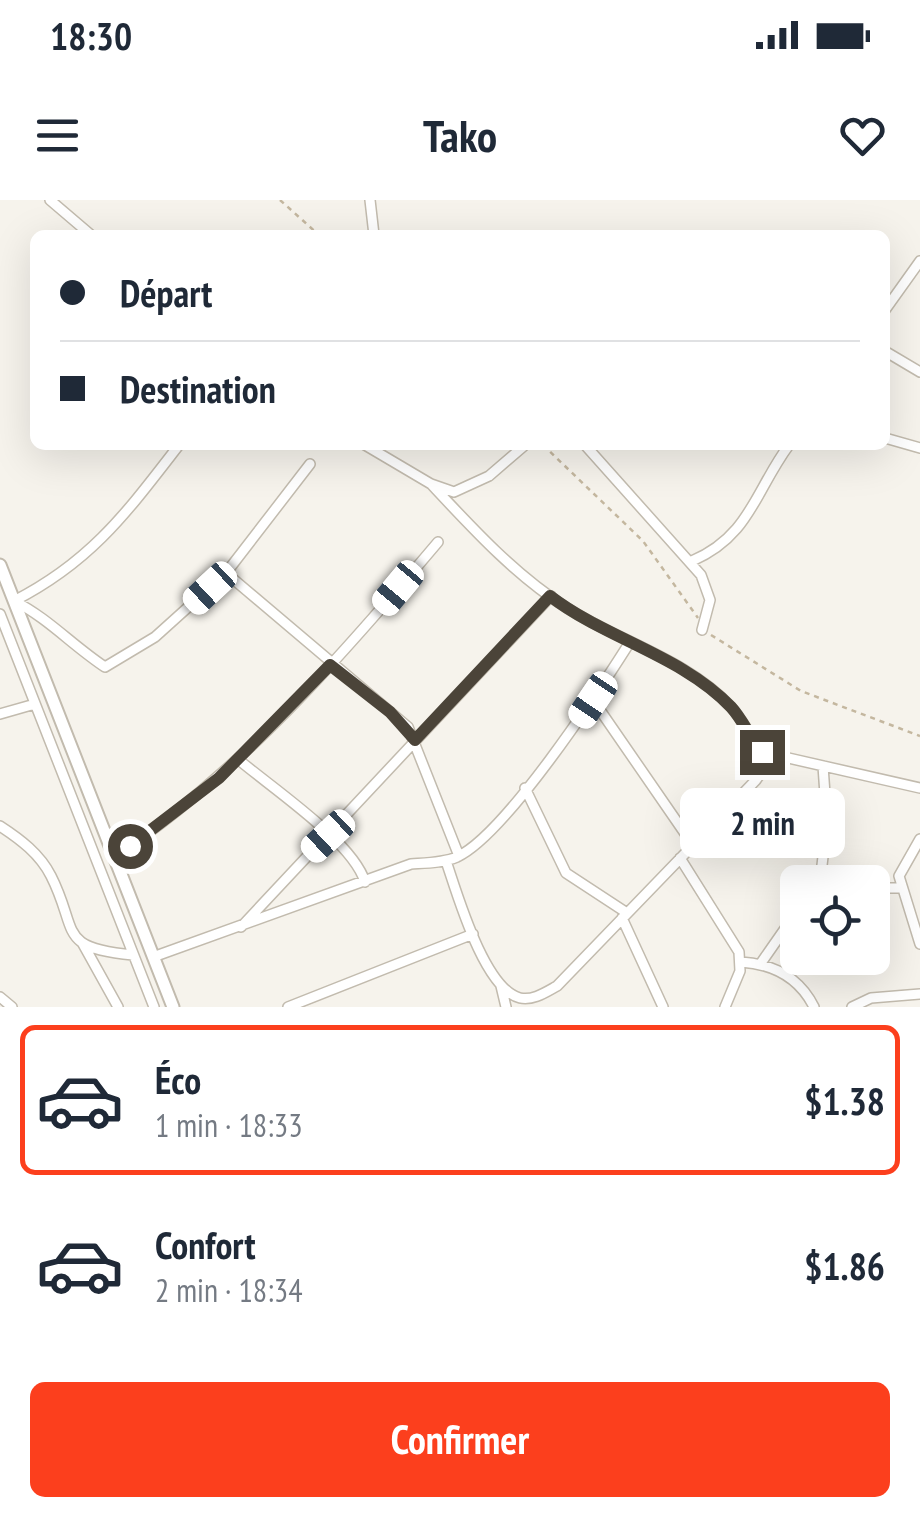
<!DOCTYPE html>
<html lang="fr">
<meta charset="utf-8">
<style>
:root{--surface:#fff;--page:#f2f2f3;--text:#1f2937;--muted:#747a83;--line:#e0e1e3;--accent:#fc3f1d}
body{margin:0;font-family:"PT Sans Narrow",sans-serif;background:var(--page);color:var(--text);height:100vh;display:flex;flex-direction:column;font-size:38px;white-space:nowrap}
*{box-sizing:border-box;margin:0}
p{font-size:32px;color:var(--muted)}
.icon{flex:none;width:55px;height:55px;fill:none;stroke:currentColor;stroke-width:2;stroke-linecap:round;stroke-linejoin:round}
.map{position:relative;height:807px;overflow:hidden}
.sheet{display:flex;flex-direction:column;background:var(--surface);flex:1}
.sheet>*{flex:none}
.guide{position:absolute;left:30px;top:30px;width:860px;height:220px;border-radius:15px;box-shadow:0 10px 40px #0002;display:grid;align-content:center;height:220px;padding:0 30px;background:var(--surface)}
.tools{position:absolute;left:780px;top:665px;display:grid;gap:20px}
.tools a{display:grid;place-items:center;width:110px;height:110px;border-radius:15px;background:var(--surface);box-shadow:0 10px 40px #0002;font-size:50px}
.end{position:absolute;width:45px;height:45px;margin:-22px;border:12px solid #4b4439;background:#fff;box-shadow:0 0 0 5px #fff}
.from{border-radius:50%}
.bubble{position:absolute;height:70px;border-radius:15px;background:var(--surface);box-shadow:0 10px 40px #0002;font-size:32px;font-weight:600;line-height:70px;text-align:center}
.car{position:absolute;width:30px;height:60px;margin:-30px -15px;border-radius:12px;box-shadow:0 0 8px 2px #0007;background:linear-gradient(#fff 24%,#345 0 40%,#fff 0 76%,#345 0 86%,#fff 0)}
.guide b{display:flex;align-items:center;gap:35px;height:95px;font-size:38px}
.guide b+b{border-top:2px solid var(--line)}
.guide i{width:25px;height:25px;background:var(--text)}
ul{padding:18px 0 0;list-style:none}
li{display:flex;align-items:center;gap:30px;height:150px;margin:0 20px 15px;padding:0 10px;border:5px solid transparent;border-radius:15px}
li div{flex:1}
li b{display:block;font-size:38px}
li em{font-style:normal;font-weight:600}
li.selected{border-color:var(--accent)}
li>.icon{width:90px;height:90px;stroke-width:1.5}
.primary-button{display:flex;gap:20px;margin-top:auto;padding:20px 30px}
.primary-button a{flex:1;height:115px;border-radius:15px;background:var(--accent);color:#fff;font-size:40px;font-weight:600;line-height:115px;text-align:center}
.status{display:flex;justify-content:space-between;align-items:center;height:70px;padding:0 50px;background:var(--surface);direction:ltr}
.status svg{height:28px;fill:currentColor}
header{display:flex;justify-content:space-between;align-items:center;height:130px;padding:0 30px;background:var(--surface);font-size:45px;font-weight:600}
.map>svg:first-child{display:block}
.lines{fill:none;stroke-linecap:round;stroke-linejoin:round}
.minor-casing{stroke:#c2bbae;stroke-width:12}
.tertiary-casing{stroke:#c2bbae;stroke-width:15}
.path{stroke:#c4b79f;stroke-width:2.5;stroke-dasharray:5 5;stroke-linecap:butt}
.minor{stroke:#fff;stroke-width:9}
.tertiary{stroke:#fff;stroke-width:11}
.route{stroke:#4b4439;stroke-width:12}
</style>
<div class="status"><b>18:30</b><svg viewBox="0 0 49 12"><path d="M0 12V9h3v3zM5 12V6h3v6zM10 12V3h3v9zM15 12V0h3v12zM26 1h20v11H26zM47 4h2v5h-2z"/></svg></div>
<header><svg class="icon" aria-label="menu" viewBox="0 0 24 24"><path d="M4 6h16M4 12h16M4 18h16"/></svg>Tako<svg class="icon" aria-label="heart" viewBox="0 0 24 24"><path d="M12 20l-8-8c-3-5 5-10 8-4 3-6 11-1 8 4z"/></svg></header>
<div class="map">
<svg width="920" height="807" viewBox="0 0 920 807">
<rect width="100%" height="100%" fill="#f6f3ec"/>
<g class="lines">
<g class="minor-casing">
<path id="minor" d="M50,0L91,35
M370,0L374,35
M885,110L920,61
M885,156L888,153L920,172
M885,238L920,248
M365,245L431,284L454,292L489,276L525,245
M585,245L701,375L710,400L702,430
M431,284C473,329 515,375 567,408C620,442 688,460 731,507C743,520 751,538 762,552L920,588
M692,361C750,336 755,291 789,245
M226,373L408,527L459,656
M14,401C48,418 73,446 105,467L155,437L226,373L310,264
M14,401C92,361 127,312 179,245
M0,414L154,807
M593,500L693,645
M0,514L35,504
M239,560C272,588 353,642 365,682
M525,588L566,673L627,713
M0,626C20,639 40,654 51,676C79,731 56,748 133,755
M920,639L899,676L920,744
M114,657C241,572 340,458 438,342
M680,658L739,752L740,771L725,807
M446,661C457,693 484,789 520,798C533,801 546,792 557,786L756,580L772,557
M820,682L827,623L823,566
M872,688H900
M622,718L663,807
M241,727L551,396
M83,744L118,807
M153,757L411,664C426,663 443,663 457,657C505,635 599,491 630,442
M741,762C773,764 799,777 814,807
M761,763L798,710
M501,786L506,807
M0,797L12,807
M288,807L473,734
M852,807L871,798L920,794"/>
</g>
<g class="tertiary-casing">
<path id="tertiary" d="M0,365L173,807"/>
</g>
<path class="path" d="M280,0L319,35
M543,245L643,341L698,418
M711,435L801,491L920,536"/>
<use href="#minor" class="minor"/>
<use href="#tertiary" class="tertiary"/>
</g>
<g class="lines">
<path class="route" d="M130,646L219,578L330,465L390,512L415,540L550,396C606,439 681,455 731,507C743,520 750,538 762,552"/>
</g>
</svg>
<div class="tools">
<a><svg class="icon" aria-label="locate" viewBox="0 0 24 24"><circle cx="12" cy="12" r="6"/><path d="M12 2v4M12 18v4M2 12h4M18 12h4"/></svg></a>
</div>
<i class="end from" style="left:130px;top:646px"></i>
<i class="end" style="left:762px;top:552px"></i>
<div class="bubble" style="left:680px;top:588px;width:165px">2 min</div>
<i class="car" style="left:210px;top:388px;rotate:227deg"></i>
<i class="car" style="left:398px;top:388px;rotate:220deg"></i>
<i class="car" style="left:593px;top:500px;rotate:214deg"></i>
<i class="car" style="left:328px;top:636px;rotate:227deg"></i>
<div class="guide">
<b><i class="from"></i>Départ</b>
<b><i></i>Destination</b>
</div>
</div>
<section class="sheet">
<ul>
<li class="selected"><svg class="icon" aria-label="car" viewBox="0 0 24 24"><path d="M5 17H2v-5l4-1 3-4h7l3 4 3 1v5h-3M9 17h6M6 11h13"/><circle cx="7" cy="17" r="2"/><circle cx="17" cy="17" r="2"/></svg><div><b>Éco</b><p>1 min · 18:33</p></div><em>$1.38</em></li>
<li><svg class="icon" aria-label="car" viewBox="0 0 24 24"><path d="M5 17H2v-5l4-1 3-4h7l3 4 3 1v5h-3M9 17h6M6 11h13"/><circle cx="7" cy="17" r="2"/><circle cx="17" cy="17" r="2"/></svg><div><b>Confort</b><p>2 min · 18:34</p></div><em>$1.86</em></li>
</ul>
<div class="primary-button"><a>Confirmer</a></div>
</section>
